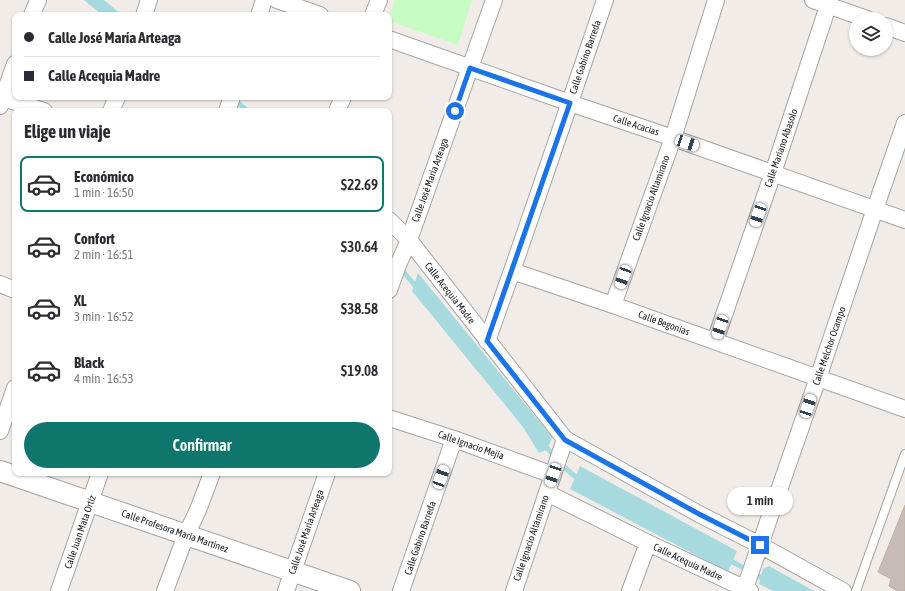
<!DOCTYPE html>
<html lang="es">
<meta charset="utf-8">
<style>
:root{--surface:#fff;--page:#f7f7f7;--text:#2b2b33;--muted:#7c7c81;--line:#e1e1e2;--accent:#0f766e}
body{margin:0;font-family:"Asap Condensed",sans-serif;background:var(--page);color:var(--text);height:100vh;display:flex;flex-direction:column;font-size:15px;white-space:nowrap}
*{box-sizing:border-box;margin:0}
p{font-size:13px;color:var(--muted)}
.icon{flex:none;width:22px;height:22px;fill:none;stroke:currentColor;stroke-width:2;stroke-linecap:round;stroke-linejoin:round}
.map{position:relative;flex:1;overflow:hidden}
.side{position:absolute;left:12px;top:108px;width:380px;height:368px;display:flex;flex-direction:column;background:var(--surface);border-radius:8px;box-shadow:0 1px 3px #0004}
.side>*{flex:none}
.banner{position:absolute;left:12px;top:12px;width:380px;height:88px;border-radius:8px;box-shadow:0 1px 3px #0004;display:grid;align-content:center;height:88px;padding:0 12px;background:var(--surface)}
.controls{position:absolute;left:849px;top:12px;display:grid;gap:8px}
.controls a{display:grid;place-items:center;width:44px;height:44px;border-radius:50%;background:var(--surface);box-shadow:0 1px 3px #0004;font-size:20px}
.end{position:absolute;width:18px;height:18px;margin:-9px;border:5px solid #1a73e8;background:#fff;box-shadow:0 0 0 2px #fff}
.from{border-radius:50%}
.bubble{position:absolute;height:28px;border-radius:14px;background:var(--surface);box-shadow:0 1px 3px #0004;font-size:13px;font-weight:600;line-height:28px;text-align:center}
.car{position:absolute;width:12px;height:24px;margin:-12px -6px;border-radius:5px;box-shadow:0 0 3px 1px #0007;background:linear-gradient(#fff 24%,#345 0 40%,#fff 0 76%,#345 0 86%,#fff 0)}
.banner b{display:flex;align-items:center;gap:14px;height:38px;font-size:15px}
.banner b+b{border-top:1px solid var(--line)}
.banner i{width:10px;height:10px;background:var(--text)}
ul{padding:0;list-style:none}
li{display:flex;align-items:center;gap:12px;height:56px;margin:0 8px 6px;padding:0 4px;border:2px solid transparent;border-radius:8px}
li div{flex:1}
li b{display:block;font-size:15px}
li em{font-style:normal;font-weight:600}
li.selected{border-color:var(--accent)}
li>.icon{width:36px;height:36px;stroke-width:1.5}
h2{padding:0 12px;font-size:18px;line-height:48px}
.primary-button{display:flex;gap:8px;margin-top:auto;padding:8px 12px}
.primary-button a{flex:1;height:46px;border-radius:24px;background:var(--accent);color:#fff;font-size:16px;font-weight:600;line-height:46px;text-align:center}
.map>svg:first-child{display:block}
.park{fill:#c6fbc3}
.water{fill:#a6dadf}
.lines{fill:none;stroke-linecap:round;stroke-linejoin:round}
.stream{stroke:#a6dadf;stroke-width:5}
.building{fill:#c6bbb6;stroke:#c3b1a8}
.service-casing{stroke:#a4a4a4;stroke-width:10}
.minor-casing{stroke:#a4a4a4;stroke-width:18}
.tertiary-casing{stroke:#a4a4a4;stroke-width:22}
.service{stroke:#fff;stroke-width:8}
.minor{stroke:#fff;stroke-width:16}
.tertiary{stroke:#fff;stroke-width:20}
.route{stroke:#1a73e8;stroke-width:5}
.labels{text-anchor:middle;dominant-baseline:central;stroke-width:4;stroke-linejoin:round;paint-order:stroke}
.street-label{font-size:10px;fill:#202020;stroke:#fff}
</style>
<div class="map">
<svg width="905" height="591" viewBox="0 0 905 591">
<rect width="100%" height="100%" fill="#f1ece7"/>
<path class="park" d="M395,0H472L458,45L389,21V18Z"/>
<path class="water" d="M84,0H104L122,15H102Z
M418,273L552,437L548,449L539,453L523,427L412,291Z
M580,466L737,551L728,572L570,489Z
M769,566L814,591H773L759,584L763,569Z"/>
<g class="lines">
<path class="stream" d="M233,99L248,111
M389,255L418,289
M544,445C556,457 566,472 581,480
M727,559L766,580"/>
</g>
<path class="building" d="M905,505V591H897L889,586L891,579L878,572Z"/>
<g class="lines">
<g class="service-casing">
<path id="service" d="M856,591L905,454"/>
</g>
<g class="minor-casing">
<path id="minor" d="M277,0L320,15
M813,0L867,19
M32,15L38,0
M144,15L149,0
M259,15L264,0
M373,15L379,0
M886,26L905,33
M389,39L570,103L673,138L905,220
M0,97L44,111
M0,106L15,64
M111,111L117,97
M227,111L232,97
M337,111L343,97
M389,220L409,240L565,439L699,514L760,545L843,591
M512,271L613,305L905,409
M0,284L15,290
M389,290L398,265L409,240L494,0
M613,305L673,138L716,0
M487,341L512,271L605,0
M715,341L773,173L830,0
M389,418L454,439L553,475
M0,431L15,388
M547,493L648,543L750,591
M59,591L100,473
M165,591L186,535L198,510L212,473
M286,591L327,473
M401,591L454,439
M514,591L565,439
M630,591L648,543
M744,591L818,378L875,209L905,123"/>
</g>
<g class="tertiary-casing">
<path id="tertiary" d="M0,471L350,591"/>
</g>
<use href="#service" class="service"/>
<use href="#minor" class="minor"/>
<use href="#tertiary" class="tertiary"/>
</g>
<g class="lines">
<path class="route" d="M455,111L470,68L570,103L487,341L565,440L699,514L760,545"/>
</g>
<g class="labels">
<g class="street-label">
<text transform="translate(585 57) rotate(-71)">Calle Gabino Barreda</text>
<text transform="translate(636 125) rotate(18)">Calle Acacias</text>
<text transform="translate(781 148) rotate(-71)">Calle Mariano Abasolo</text>
<text transform="translate(430 180) rotate(-70)">Calle José María Arteaga</text>
<text transform="translate(651 198) rotate(-70)">Calle Ignacio Altamirano</text>
<text transform="translate(450 293) rotate(52)">Calle Acequia Madre</text>
<text transform="translate(664 323) rotate(20)">Calle Begonias</text>
<text transform="translate(829 346) rotate(-71)">Calle Melchor Ocampo</text>
<text transform="translate(471 445) rotate(19)">Calle Ignacio Mejía</text>
<text transform="translate(175 531) rotate(19)">Calle Profesora María Martínez</text>
<text transform="translate(80 532) rotate(-71)">Calle Juan Mata Ortíz</text>
<text transform="translate(306 532) rotate(-71)">Calle José María Arteaga</text>
<text transform="translate(420 538) rotate(-71)">Calle Gabino Barreda</text>
<text transform="translate(531 538) rotate(-71)">Calle Ignacio Altamirano</text>
<text transform="translate(688 562) rotate(25)">Calle Acequia Madre</text>
</g>
</g>
</svg>
<div class="controls">
<a><svg class="icon" aria-label="layers" viewBox="0 0 24 24"><path d="M12 4l9 5-9 5-9-5zM3 14l9 5 9-5"/></svg></a>
</div>
<i class="end from" style="left:455px;top:111px"></i>
<i class="end" style="left:760px;top:545px"></i>
<div class="bubble" style="left:727px;top:487px;width:66px">1 min</div>
<i class="car" style="left:687px;top:143px;rotate:109deg"></i>
<i class="car" style="left:758px;top:215px;rotate:199deg"></i>
<i class="car" style="left:623px;top:277px;rotate:200deg"></i>
<i class="car" style="left:720px;top:327px;rotate:199deg"></i>
<i class="car" style="left:808px;top:406px;rotate:19deg"></i>
<i class="car" style="left:553px;top:475px;rotate:199deg"></i>
<i class="car" style="left:441px;top:477px;rotate:20deg"></i>
<div class="banner">
<b><i class="from"></i>Calle José María Arteaga</b>
<b><i></i>Calle Acequia Madre</b>
</div>
<section class="side">
<h2>Elige un viaje</h2>
<ul>
<li class="selected"><svg class="icon" aria-label="car" viewBox="0 0 24 24"><path d="M5 17H2v-5l4-1 3-4h7l3 4 3 1v5h-3M9 17h6M6 11h13"/><circle cx="7" cy="17" r="2"/><circle cx="17" cy="17" r="2"/></svg><div><b>Económico</b><p>1 min · 16:50</p></div><em>$22.69</em></li>
<li><svg class="icon" aria-label="car" viewBox="0 0 24 24"><path d="M5 17H2v-5l4-1 3-4h7l3 4 3 1v5h-3M9 17h6M6 11h13"/><circle cx="7" cy="17" r="2"/><circle cx="17" cy="17" r="2"/></svg><div><b>Confort</b><p>2 min · 16:51</p></div><em>$30.64</em></li>
<li><svg class="icon" aria-label="car" viewBox="0 0 24 24"><path d="M5 17H2v-5l4-1 3-4h7l3 4 3 1v5h-3M9 17h6M6 11h13"/><circle cx="7" cy="17" r="2"/><circle cx="17" cy="17" r="2"/></svg><div><b>XL</b><p>3 min · 16:52</p></div><em>$38.58</em></li>
<li><svg class="icon" aria-label="car" viewBox="0 0 24 24"><path d="M5 17H2v-5l4-1 3-4h7l3 4 3 1v5h-3M9 17h6M6 11h13"/><circle cx="7" cy="17" r="2"/><circle cx="17" cy="17" r="2"/></svg><div><b>Black</b><p>4 min · 16:53</p></div><em>$19.08</em></li>
</ul>
<div class="primary-button"><a>Confirmar</a></div>
</section>
</div>
